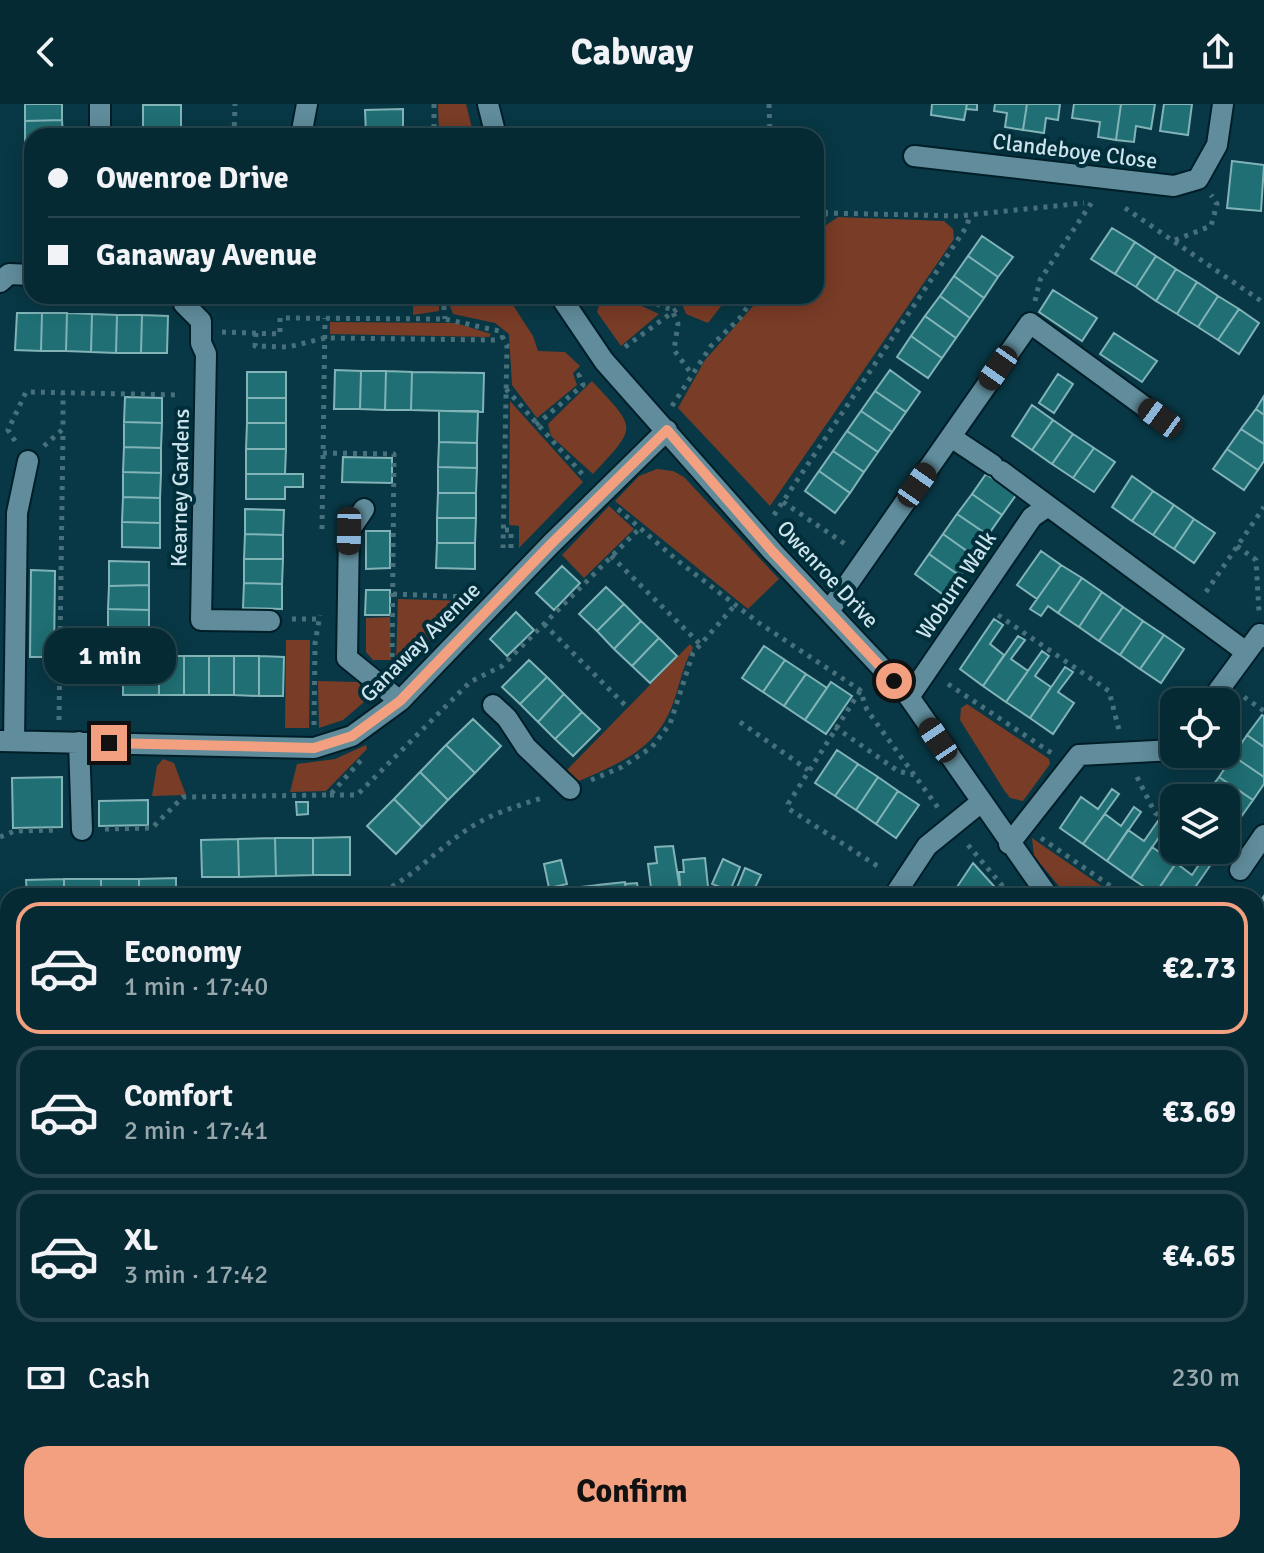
<!DOCTYPE html>
<meta charset="utf-8">
<style>
:root{--surface:#062a34;--page:#0f323c;--text:#f1f3f6;--muted:#98a7ac;--line:#27464f;--accent:#f3a081}
body{margin:0;font-family:Signika,sans-serif;background:var(--page);color:var(--text);height:100vh;display:flex;flex-direction:column;font-size:30px;white-space:nowrap}
*{box-sizing:border-box;margin:0}
p{font-size:26px;color:var(--muted)}
.icon{flex:none;width:44px;height:44px;fill:none;stroke:currentColor;stroke-width:2;stroke-linecap:round;stroke-linejoin:round}
.map{position:relative;flex:1;overflow:hidden}
.side{position:absolute;left:0px;top:784px;width:1264px;height:666px;display:flex;flex-direction:column;background:var(--surface);border-radius:24px 24px 0 0;box-shadow:0 4px 20px #0003,0 0 0 2px var(--line)}
.side>*{flex:none}
.guide{position:absolute;left:24px;top:24px;width:800px;height:176px;border-radius:24px;box-shadow:0 4px 20px #0003,0 0 0 2px var(--line);display:grid;align-content:center;height:176px;padding:0 24px;background:var(--surface)}
.buttons{position:absolute;left:1160px;top:584px;display:grid;gap:16px}
.buttons a{display:grid;place-items:center;width:80px;height:80px;border-radius:16px;background:var(--surface);box-shadow:0 4px 20px #0003,0 0 0 2px var(--line);font-size:40px}
.end{position:absolute;width:36px;height:36px;margin:-18px;border:10px solid #f3a081;background:#111;box-shadow:0 0 0 4px #111}
.from{border-radius:50%}
.bubble{position:absolute;height:56px;border-radius:24px;background:var(--surface);box-shadow:0 4px 20px #0003,0 0 0 2px var(--line);font-size:26px;font-weight:700;line-height:56px;text-align:center}
.car{position:absolute;width:24px;height:48px;margin:-24px -12px;border-radius:10px;box-shadow:0 0 6px 2px #0007;background:linear-gradient(#222 24%,#8ab4d8 0 40%,#222 0 76%,#8ab4d8 0 86%,#222 0)}
.guide b{display:flex;align-items:center;gap:28px;height:76px;font-size:30px}
.guide b+b{border-top:2px solid var(--line)}
.guide i{width:20px;height:20px;background:var(--text)}
ul{padding:14px 0 0;list-style:none}
li{display:flex;align-items:center;gap:24px;height:132px;margin:0 16px 12px;padding:0 8px;border:4px solid var(--line);border-radius:24px}
li div{flex:1}
li b{display:block;font-size:30px}
li em{font-style:normal;font-weight:700}
li.on{border-color:var(--accent)}
li>.icon{width:72px;height:72px;stroke-width:1.5}
.pay{display:flex;align-items:center;gap:20px;height:88px;padding:0 24px;font-size:30px}
.pay p{margin-inline-start:auto}
.action{display:flex;gap:16px;margin-top:auto;padding:16px 24px}
.action a{flex:1;height:92px;border-radius:24px;background:var(--accent);color:#111;font-size:32px;font-weight:700;line-height:92px;text-align:center}
header{display:flex;justify-content:space-between;align-items:center;height:104px;padding:0 24px;background:var(--surface);font-size:36px;font-weight:700}
.map>svg:first-child{display:block}
.green{fill:#793c26}
.building{fill:#1f6f74;stroke:#81b3b7;stroke-width:2}
.lines{fill:none;stroke-linecap:round;stroke-linejoin:round}
.minor-casing{stroke:#001e28;stroke-width:24}
.path{stroke:#48707b;stroke-width:5;stroke-dasharray:4 6;stroke-linecap:butt}
.minor{stroke:#608c9b;stroke-width:20}
.route{stroke:#f3a081;stroke-width:10}
.labels{text-anchor:middle;dominant-baseline:central;stroke-width:8;stroke-linejoin:round;paint-order:stroke}
.street-label{font-size:22px;fill:#cde4ec;stroke:#002e3a}
</style>
<header><svg class="icon" aria-label="back" viewBox="0 0 24 24"><path d="M15 5l-7 7 7 7"/></svg>Cabway<svg class="icon" aria-label="share" viewBox="0 0 24 24"><path d="M12 15V3M7 8l5-5 5 5M5 13v7h14v-7"/></svg></header>
<div class="map">
<svg width="1264" height="1449" viewBox="0 0 1264 1449">
<rect width="100%" height="100%" fill="#083845"/>
<path class="green" d="M438,0H466L474,32H439Z
M838,113L944,117L953,125L954,135L770,402L678,304L705,256L762,192H816V128Z
M413,192H439V207L413,211Z
M446,192H507L533,232L538,247L565,248L580,262L573,269L577,281L537,314L512,281L509,230L495,219L453,210Z
M602,192H620L659,210L621,242L597,208Z
M679,192H729L708,219L686,210Z
M330,218L456,219L491,230L489,233L330,230Z
M592,277C636,325 639,321 593,370L551,332L548,320Z
M510,297L583,378L519,444V422L509,421Z
M657,365L673,367L684,373L779,475L748,505L615,397L639,372Z
M609,402L634,425L584,474L562,451Z
M398,495L468,497L412,556L396,558Z
M390,513L391,556H373L366,548V514Z
M286,536H310L309,624H285Z
M690,540L693,544C682,562 680,582 672,602C655,647 616,661 574,679L563,670Z
M318,577L358,578L370,593L343,616L319,624Z
M967,600L1049,655L1050,660L1023,697L1010,694L1004,686L960,616L961,604Z
M366,641L367,645L326,687L290,688L297,660L335,655Z
M163,655L174,659L186,691L152,692L157,662Z
M1032,734L1116,792H1067L1034,752Z
M1256,907H1264V944L1256,941Z"/>
<path class="building" d="M25,0H62V16L25,17Z
M932,0H967L964,16L931,11Z
M967,0H977V6L966,5Z
M995,0H1027L1023,26L1005,23L1007,9L994,7Z
M1027,0H1060L1058,16L1046,14L1044,29L1023,26Z
M1074,0H1121L1116,36L1098,33L1100,18L1072,14Z
M1121,0H1155L1151,25L1136,22L1134,38L1116,36Z
M1164,0H1192L1188,31L1160,27Z
M143,1H181V28L143,27Z
M403,5V30H366L365,6Z
M62,16L63,32H32V42H25V17Z
M366,30H403V32H366Z
M25,42H32V67H25Z
M1232,57L1264,61L1261,107L1227,104Z
M25,67H32V92H26Z
M26,92H32V117H26Z
M26,117H32V143H26Z
M1112,124L1135,138L1115,170L1091,155Z
M982,132L1013,153L998,173L968,152Z
M1135,138L1156,152L1136,183L1115,170Z
M968,152L998,173L984,194L954,172Z
M1156,152L1176,165L1156,197L1136,183Z
M1176,165L1197,178L1177,210L1156,197Z
M954,172L984,194L970,214L940,192Z
M1197,178L1218,192L1198,223L1177,210Z
M1053,186L1097,214L1082,237L1039,208Z
M940,192L970,214L956,234L925,212Z
M1218,192L1239,205L1218,236L1198,223Z
M1239,205L1259,219L1239,250L1218,236Z
M17,209H42L41,247L15,246Z
M42,209H67L66,247H41Z
M67,209L92,210L91,248L66,247Z
M92,210L117,211L116,249L91,248Z
M117,211H142L141,249H116Z
M142,211L168,212L167,249H141Z
M925,212L956,234L942,254L911,232Z
M1114,229L1157,257L1142,278L1100,250Z
M911,232L942,254L928,274L897,253Z
M335,266L361,267L360,305H334Z
M890,266L920,288L906,308L875,287Z
M361,267H386L385,306L360,305Z
M386,267L412,268L411,306H385Z
M247,268H286V294H247Z
M412,268L484,269L483,308L411,306Z
M1058,270L1073,280L1054,309L1039,299Z
M875,287L906,308L892,328L861,307Z
M1264,292V311L1256,305Z
M125,293L162,294V319L124,318Z
M247,294H286V319H247Z
M1032,301L1053,316L1032,346L1012,332Z
M1256,305L1264,311V340L1241,325Z
M439,307H478L477,339L439,338Z
M861,307L892,328L878,348L847,327Z
M1053,316L1073,330L1052,360L1032,346Z
M124,318L162,319L161,344L124,343Z
M247,319H286V345H246Z
M1241,325L1264,340V357L1258,366L1227,345Z
M847,327L878,348L864,368L833,347Z
M1073,330L1094,344L1073,374L1052,360Z
M439,338L477,339V364L438,363Z
M124,343L161,344V369L123,368Z
M1094,344L1115,358L1094,388L1073,374Z
M246,345H286L285,370H246Z
M1227,345L1258,366L1244,386L1213,365Z
M833,347L864,368L850,389L819,367Z
M343,353L392,354V379L342,378Z
M438,363L477,364L476,389H438Z
M819,367L850,389L835,409L805,387Z
M123,368L161,369L160,394L123,393Z
M246,370H303V383H285V395H246Z
M986,370L1016,391L1002,411L972,390Z
M1132,372L1153,387L1132,417L1112,403Z
M1153,387L1174,401L1153,431L1132,417Z
M438,389H476V414H437Z
M972,390L1002,411L988,431L957,410Z
M123,393L160,394V419L122,418Z
M1174,401L1194,415L1174,445L1153,431Z
M245,405L284,406L283,431L245,430Z
M957,410L988,431L974,452L943,430Z
M437,414H476L475,439H437Z
M1194,415L1215,429L1194,459L1174,445Z
M122,418L160,419V444L122,443Z
M366,427H390V464L366,465Z
M245,430L283,431V455H244Z
M943,430L974,452L960,472L929,450Z
M437,439H475V465L436,464Z
M1041,447L1061,461L1037,495L1017,481Z
M929,450L960,472L945,492L915,470Z
M244,455H283L282,480L244,479Z
M109,457L149,458V481L109,482Z
M1061,461L1082,474L1058,509L1048,502L1041,512L1030,505Z
M562,462L580,479L554,506L536,489Z
M31,466L55,467L54,553H30Z
M1082,474L1102,488L1079,523L1058,509Z
M244,479L282,480V505L243,504Z
M149,481V506L108,505L109,482Z
M606,483L624,500L597,527L579,510Z
M366,486H390V511H365Z
M1102,488L1123,503L1099,537L1079,523Z
M624,500L641,517L614,545L597,527Z
M1123,503L1143,517L1120,551L1099,537Z
M108,505L149,506V552H123V541L108,542Z
M516,508L534,526L507,552L490,535Z
M994,515L1003,521L990,540L1004,551L983,582L960,565Z
M641,517L659,534L632,562L614,545Z
M1143,517L1164,531L1140,565L1120,551Z
M1164,531L1184,545L1161,579L1140,565Z
M1018,532L1025,536L1011,555L1028,567L1006,598L983,582Z
M659,534L677,552L650,579L632,562Z
M764,542L785,556L763,588L742,574Z
M1042,547L1049,552L1035,572L1051,583L1030,614L1006,598Z
M123,552H159V591H123Z
M159,552H184V591H159Z
M184,552H209V591H184Z
M209,552H234V591H209Z
M234,552H259V592L234,591Z
M259,552L284,553L283,592H259Z
M529,556L547,573L520,600L502,583Z
M785,556L806,570L784,602L763,588Z
M1065,563L1073,568L1058,588L1074,599L1053,630L1030,614Z
M806,570L827,584L805,616L784,602Z
M547,573L564,590L538,618L520,600Z
M831,578L852,592L826,630L805,616Z
M564,590L582,608L555,635L538,618Z
M582,608L600,625L573,652L555,635Z
M1262,611L1264,612V643L1247,631Z
M473,615L501,642L475,669L446,641Z
M1247,631L1264,643V673L1233,652Z
M446,641L475,669L448,696L420,668Z
M837,646L858,660L835,692L815,679Z
M1233,652L1264,673V680L1253,696L1219,673Z
M858,660L878,673L856,706L835,692Z
M420,668L448,696L422,723L394,695Z
M62,673V723L13,724L12,674Z
M878,673L898,687L876,720L856,706Z
M1219,673L1253,696L1238,717L1226,708V694L1204,693Z
M1112,685L1119,690L1083,740L1060,724L1081,693L1098,705Z
M898,687L919,701L896,734L876,720Z
M394,695L422,723L396,750L367,722Z
M148,696V721L99,722V697Z
M296,698H308V710L297,711Z
M1134,703L1141,708L1107,757L1083,740L1105,710L1121,722Z
M1226,708L1238,717L1226,735Z
M1158,717L1166,723L1131,774L1107,757L1128,726L1144,737Z
M350,733V771H313V734Z
M275,734H313V771L276,772Z
M275,734L276,772L239,773L238,735Z
M238,735L239,773H202L201,736Z
M673,742L681,792H652L648,760L657,759L655,743Z
M1152,743L1168,754L1174,745L1185,746L1155,790L1131,774Z
M1206,750L1214,756L1189,792L1155,790L1176,759L1192,771Z
M705,754L709,792H681L679,768H684L683,756Z
M723,755L740,763L730,787L712,780Z
M561,756L567,780L549,784L544,760Z
M973,759L1002,791L1001,792H951Z
M745,764L761,771L751,792H737L734,791Z
M176,774V792H139V775Z
M64,775H101V792H64Z
M64,775V792H27L26,776Z
M101,775H139V792H101Z
M625,778L627,792H600L598,781Z
M637,779L639,792H627L625,780Z
M598,781L600,792H573L572,784Z
M1256,792L1261,796L1264,792V808L1256,820Z
M1264,808V845L1256,839V820Z
M0,814H6V853H0Z
M8,1094V1113L1,1109Z
M1256,1133L1264,1138L1256,1152Z
M1264,1140V1183L1262,1186L1256,1182V1152Z
M8,1173V1195L0,1191Z
M1,1267L8,1270V1311L0,1307Z
M1256,1360L1264,1365V1378L1256,1389Z
M264,1442H308L304,1449H274Z
M518,1442H538L553,1449H515Z
M675,1442H716L713,1449H685Z
M730,1442H751L748,1449Z
M759,1442H766L782,1449H756Z
M795,1442H814L811,1449L793,1448Z
M932,1442H972L971,1449H931Z"/>
<g class="lines">
<g class="minor-casing">
<path id="minor" d="M100,0V32
M488,0L496,32
M301,32L307,0
M914,52L1174,82L1198,75L1217,41L1223,0
M0,178L9,170L32,171
M185,192L184,200L201,217V239L206,250L201,516L270,517
M560,192L604,257L773,448L909,593L1048,792
M951,333L993,361
M1001,367L1246,548
M364,405L349,427L347,554L400,597
M829,507L1030,219L1160,314
M909,593L1032,413L1048,402
M1210,598L1260,530L1264,533
M493,601L507,614L526,643L570,685
M0,637L314,644L352,632L400,597L551,440L667,326
M14,637L17,409L28,357
M79,638L82,726
M1009,740L1079,651L1174,646
M1240,766L1264,731
M894,792L927,742L980,699
M1256,958L1264,962
M0,1055L8,1040
M1256,1225L1264,1230
M0,1368L8,1372
M149,1442L163,1449
M209,1449L213,1442
M618,1449L621,1442
M880,1449L881,1442"/>
</g>
<path class="path" d="M434,0V32
M769,0L770,32
M234,32L235,0
M816,102L827,109L958,112L1084,99
M1125,104L1264,199
M816,119L827,109
M1175,136L1211,122L1217,100L1211,91
M443,192L445,215
M638,192L672,206L678,220L674,246L691,269
M1035,197L1040,176L1092,98
M222,228L280,230V214L445,215L499,227L507,241L503,444
M256,229L255,242L288,243L325,234L495,236L503,233
M625,243L681,202
M506,285L585,373
M672,302L711,242L739,215L755,192
M536,321L583,281L579,271L586,268
M15,337L8,326L26,288L181,291
M44,342L63,325V289
M323,349L394,350L392,558
M783,398L848,442
M618,405L678,457L759,519L860,586L867,606L939,705
M774,411L967,122L970,110
M322,425L325,214
M505,426H511V446
M1237,442L1256,456L1259,508
M611,452L700,540
M1206,488L1264,403
M393,490L468,493
M998,511L1109,587L1119,626
M292,515H322
M544,520L626,602
M948,580L1053,650
M860,587L788,700L789,705L882,765
M1244,593L1264,607
M59,616L63,326
M740,618L808,666
M314,621L315,539L320,511
M835,623L898,667L914,671
M1137,673L1155,709L1174,721
M591,676L622,663L652,643L670,620L693,549L735,501
M330,691H357L470,578L502,562L640,424
M105,725L152,724L183,693L330,691L362,655
M0,733L15,727L59,726
M1041,734L1125,792
M968,741L1011,792
M1210,746L1222,754
M374,792C409,777 434,748 465,727C489,710 517,702 545,693
M1256,869L1264,874
M0,883L8,882
M1256,903H1264
M1256,1014L1264,1002
M1256,1281L1264,1282
M1256,1416L1264,1417"/>
<use href="#minor" class="minor"/>
</g>
<g class="lines">
<path class="route" d="M109,639L314,644L352,632L400,597L551,440L667,326L773,448L894,577"/>
</g>
<g class="labels">
<g class="street-label">
<text transform="translate(1075 47) rotate(7)">Clandeboye Close</text>
<text transform="translate(180 384) rotate(-89)">Kearney Gardens</text>
<text transform="translate(828 470) rotate(47)">Owenroe Drive</text>
<text transform="translate(956 481) rotate(-56)">Woburn Walk</text>
<text transform="translate(420 538) rotate(-45)">Ganaway Avenue</text>
</g>
</g>
</svg>
<div class="buttons">
<a><svg class="icon" aria-label="locate" viewBox="0 0 24 24"><circle cx="12" cy="12" r="6"/><path d="M12 2v4M12 18v4M2 12h4M18 12h4"/></svg></a>
<a><svg class="icon" aria-label="layers" viewBox="0 0 24 24"><path d="M12 4l9 5-9 5-9-5zM3 14l9 5 9-5"/></svg></a>
</div>
<i class="end from" style="left:894px;top:577px"></i>
<i class="end" style="left:109px;top:639px"></i>
<div class="bubble" style="left:44px;top:524px;width:132px">1 min</div>
<i class="car" style="left:998px;top:264px;rotate:215deg"></i>
<i class="car" style="left:1160px;top:314px;rotate:306deg"></i>
<i class="car" style="left:917px;top:381px;rotate:35deg"></i>
<i class="car" style="left:349px;top:427px;rotate:181deg"></i>
<i class="car" style="left:938px;top:636px;rotate:326deg"></i>
<div class="guide">
<b><i class="from"></i>Owenroe Drive</b>
<b><i></i>Ganaway Avenue</b>
</div>
<section class="side">
<ul>
<li class="on"><svg class="icon" aria-label="car" viewBox="0 0 24 24"><path d="M5 17H2v-5l4-1 3-4h7l3 4 3 1v5h-3M9 17h6M6 11h13"/><circle cx="7" cy="17" r="2"/><circle cx="17" cy="17" r="2"/></svg><div><b>Economy</b><p>1 min · 17:40</p></div><em>€2.73</em></li>
<li><svg class="icon" aria-label="car" viewBox="0 0 24 24"><path d="M5 17H2v-5l4-1 3-4h7l3 4 3 1v5h-3M9 17h6M6 11h13"/><circle cx="7" cy="17" r="2"/><circle cx="17" cy="17" r="2"/></svg><div><b>Comfort</b><p>2 min · 17:41</p></div><em>€3.69</em></li>
<li><svg class="icon" aria-label="car" viewBox="0 0 24 24"><path d="M5 17H2v-5l4-1 3-4h7l3 4 3 1v5h-3M9 17h6M6 11h13"/><circle cx="7" cy="17" r="2"/><circle cx="17" cy="17" r="2"/></svg><div><b>XL</b><p>3 min · 17:42</p></div><em>€4.65</em></li>
</ul>
<div class="pay"><svg class="icon" aria-label="cash" viewBox="0 0 24 24"><path d="M3 7h18v10H3z"/><circle cx="12" cy="12" r="2"/></svg>Cash<p>230 m</p></div>
<div class="action"><a>Confirm</a></div>
</section>
</div>
